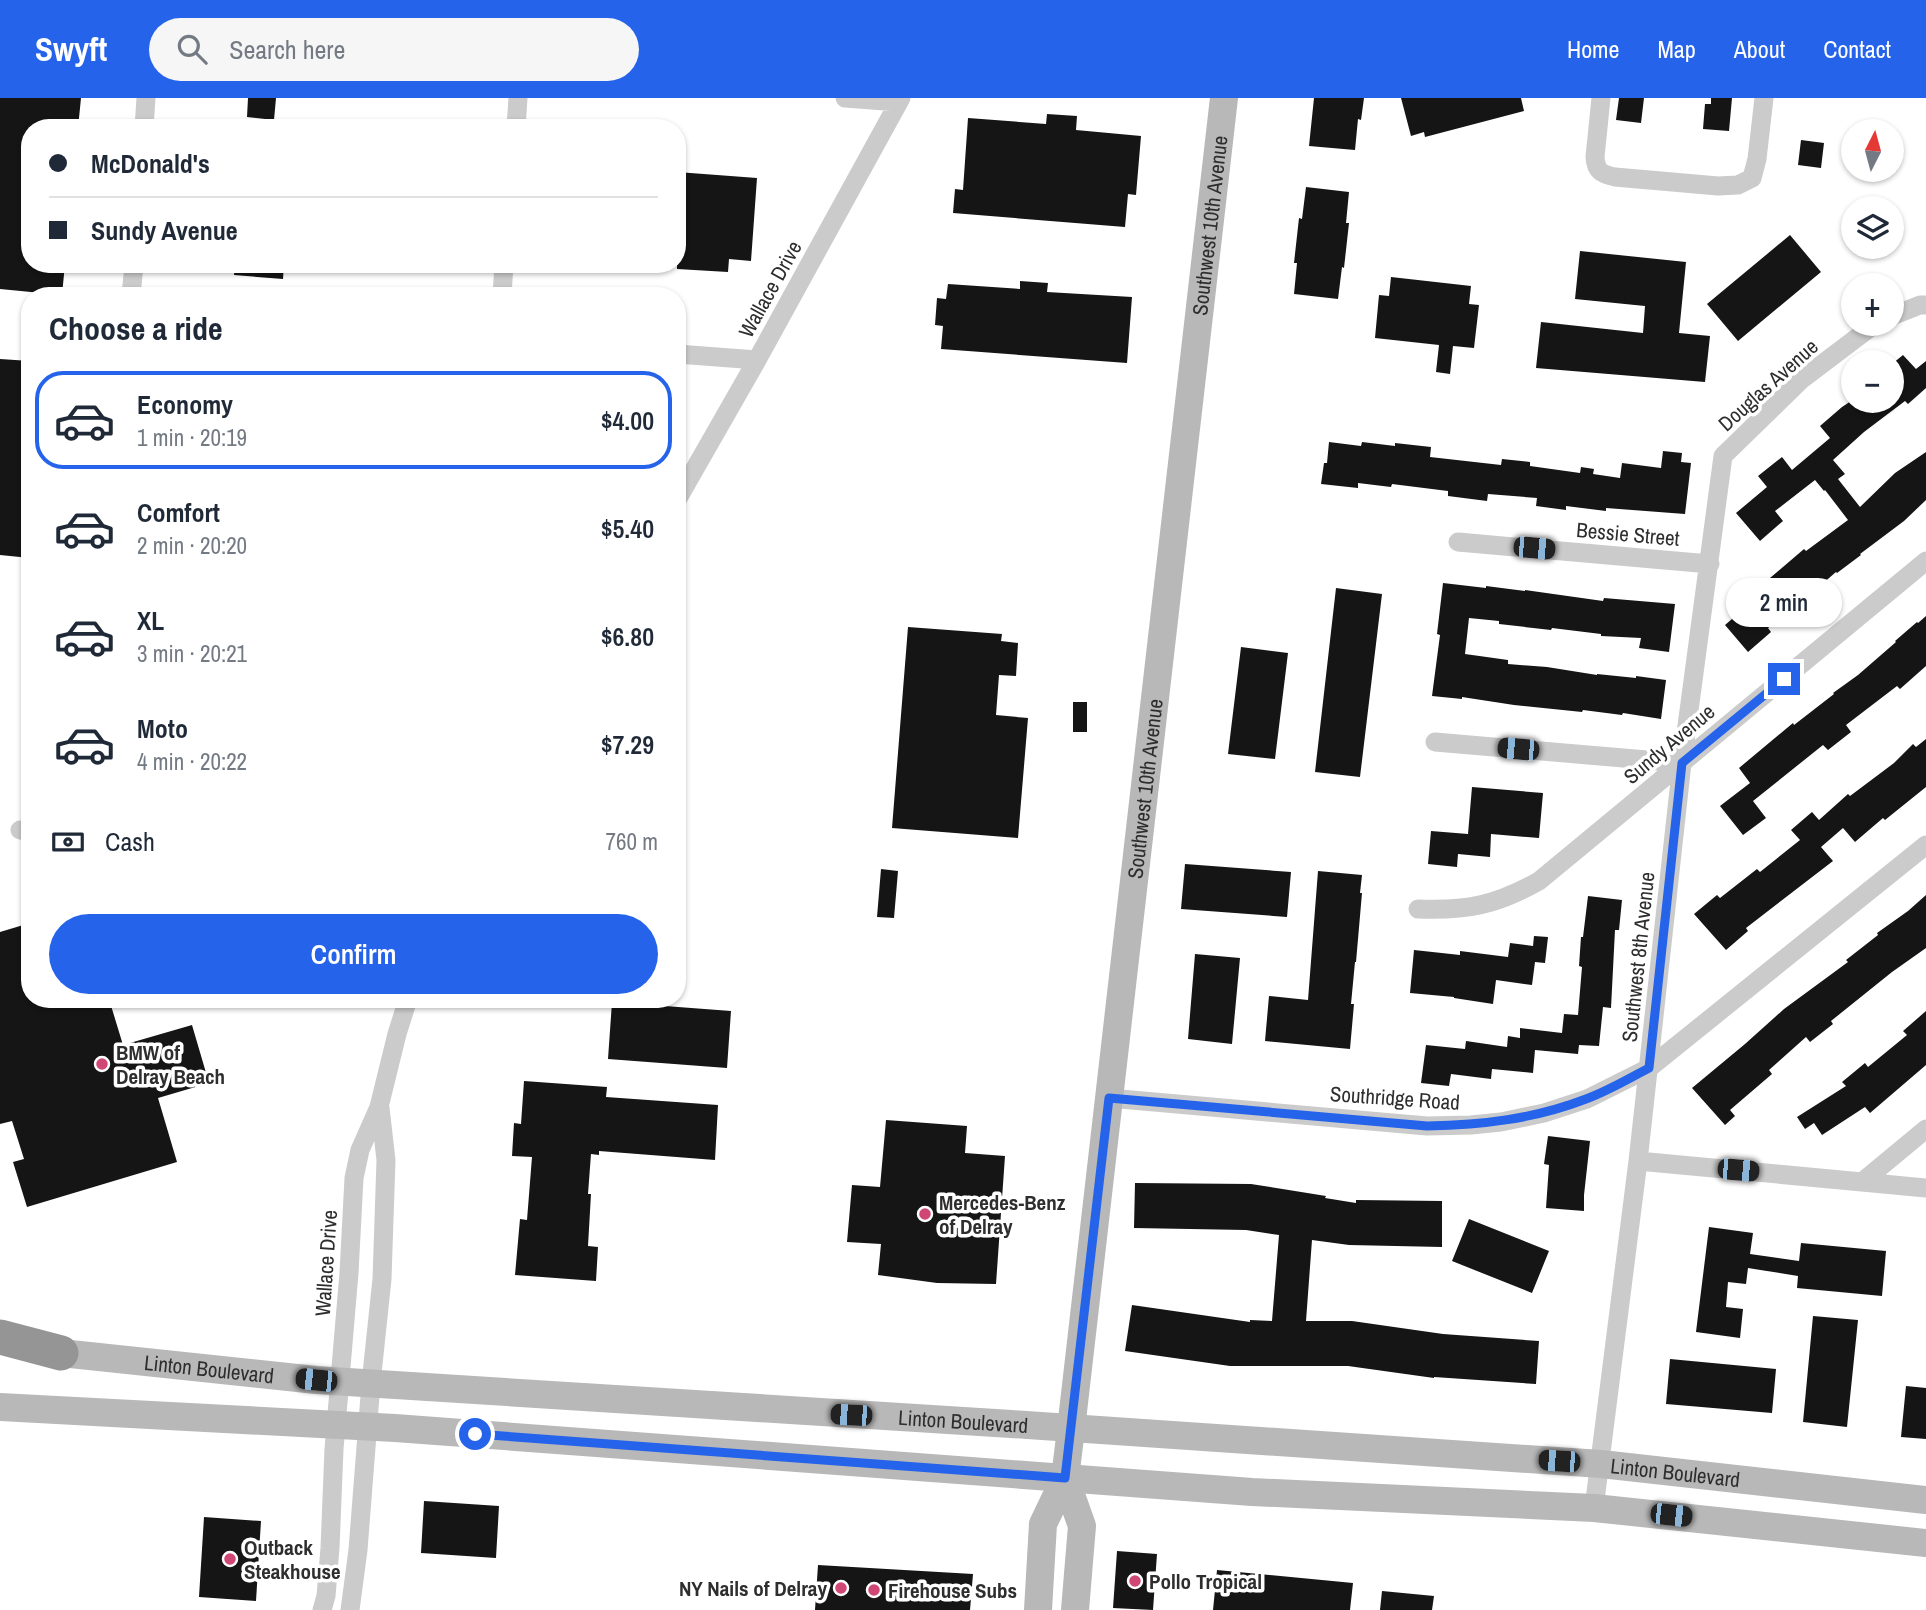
<!DOCTYPE html>
<meta charset="utf-8">
<style>
:root{--surface:#fff;--page:#f6f6f7;--text:#1f2937;--muted:#747a83;--line:#e0e1e3;--accent:#2563eb}
body{margin:0;font-family:"Archivo Narrow",sans-serif;background:var(--page);color:var(--text);height:100vh;display:flex;flex-direction:column;font-size:26px;white-space:nowrap}
*{box-sizing:border-box;margin:0}
p{font-size:23px;color:var(--muted)}
.icon{flex:none;width:38px;height:38px;fill:none;stroke:currentColor;stroke-width:2;stroke-linecap:round;stroke-linejoin:round}
.map{position:relative;flex:1;overflow:hidden}
.sheet{position:absolute;left:21px;top:189px;width:665px;height:721px;display:flex;flex-direction:column;background:var(--surface);border-radius:28px;box-shadow:0 2px 5px #0004}
.sheet>*{flex:none}
.banner{position:absolute;left:21px;top:21px;width:665px;height:154px;border-radius:28px;box-shadow:0 2px 5px #0004;display:grid;align-content:center;height:154px;padding:0 28px;background:var(--surface)}
.needle{width:46px;rotate:6deg}
.fabs{position:absolute;left:1841px;top:21px;display:grid;gap:14px}
.fabs a{display:grid;place-items:center;width:63px;height:63px;border-radius:50%;background:var(--surface);box-shadow:0 2px 5px #0004;font-size:35px}
.end{position:absolute;width:32px;height:32px;margin:-16px;border:9px solid #2563eb;background:#fff;box-shadow:0 0 0 4px #fff}
.from{border-radius:50%}
.bubble{position:absolute;height:49px;border-radius:24px;background:var(--surface);box-shadow:0 2px 5px #0004;font-size:23px;font-weight:600;line-height:49px;text-align:center}
.car{position:absolute;width:21px;height:42px;margin:-21px -10px;border-radius:9px;box-shadow:0 0 5px 2px #0007;background:linear-gradient(#222 24%,#8ab4d8 0 40%,#222 0 76%,#8ab4d8 0 86%,#222 0)}
.banner b{display:flex;align-items:center;gap:24px;height:66px;font-size:26px}
.banner b+b{border-top:2px solid var(--line)}
.banner i{width:18px;height:18px;background:var(--text)}
ul{padding:0;list-style:none}
li{display:flex;align-items:center;gap:21px;height:98px;margin:0 14px 10px;padding:0 14px;border:4px solid transparent;border-radius:28px}
li div{flex:1}
li b{display:block;font-size:26px}
li em{font-style:normal;font-weight:600}
li.active{border-color:var(--accent)}
li>.icon{width:63px;height:63px;stroke-width:1.5}
h2{padding:0 28px;font-size:32px;line-height:84px}
.pay{display:flex;align-items:center;gap:18px;height:77px;padding:0 28px;font-size:26px}
.pay p{margin-inline-start:auto}
.primary-button{display:flex;gap:14px;margin-top:auto;padding:14px 28px}
.primary-button a{flex:1;height:80px;border-radius:42px;background:var(--accent);color:#fff;font-size:28px;font-weight:600;line-height:80px;text-align:center}
header{display:flex;align-items:center;gap:42px;box-sizing:border-box;height:98px;padding:0 35px;background:var(--accent);color:#fff}
header strong{font-size:33px}
nav{display:flex;gap:38px;margin-inline-start:auto;font-size:24px}
.search{width:490px;height:63px;background:var(--page);display:flex;align-items:center;gap:18px;box-sizing:border-box;padding:0 24px;border-radius:38px;color:var(--muted);font-size:26px}
.map>svg:first-child{display:block}
.building{fill:#151515}
.lines{fill:none;stroke-linecap:round;stroke-linejoin:round}
.street{stroke:#cbcbcb;stroke-width:19}
.secondary{stroke:#b8b8b8;stroke-width:28}
.highway{stroke:#959595;stroke-width:35}
.route{stroke:#2563eb;stroke-width:9}
.poi-dot{fill:#d04674;stroke:#fff;stroke-width:2.5}
.labels{text-anchor:middle;dominant-baseline:central;stroke-width:7;stroke-linejoin:round;paint-order:stroke}
.street-label{font-size:21px;fill:#2e2e2e;stroke:#fff}
.poi-label{font-size:21px;font-weight:bold;fill:#2e2e2e;stroke:#fff;text-anchor:start}
</style>
<header>
<strong>Swyft</strong>
<div class="search"><svg class="icon" aria-label="search" viewBox="0 0 24 24"><circle cx="10" cy="10" r="6"/><path d="M15 15l6 6"/></svg>Search here</div>
<nav><a>Home</a><a>Map</a><a>About</a><a>Contact</a></nav>
</header>
<div class="map">
<svg width="1926" height="1512" viewBox="0 0 1926 1512">
<rect width="100%" height="100%" fill="#fff"/>
<path class="building" d="M0,0H81L78,30H30V166H65L62,197L0,191Z
M248,0H276L274,22L247,19Z
M1314,0H1364L1361,22L1358,21L1355,52L1309,48Z
M1401,0H1521L1524,13L1425,39L1424,34L1411,38Z
M1619,0H1644L1641,25L1616,22Z
M1711,0H1732L1729,33L1703,31L1705,6H1711Z
M1047,16L1077,18L1076,32L1141,38L1136,97L1128,96L1125,129L953,115L955,91L963,92L968,20L1046,26Z
M1801,42L1824,45L1821,70L1798,67Z
M677,74L757,80L751,163L729,161L728,174L677,171Z
M1306,89L1349,94L1346,125H1349L1344,170L1342,169L1338,201L1294,196L1297,165H1294L1299,120L1302,121Z
M1790,137L1821,174L1738,243L1707,206Z
M1580,153L1686,164L1679,235L1710,238L1705,284L1536,270L1541,224L1643,235L1645,208L1575,201Z
M235,166H284L283,181L234,177Z
M1391,179L1471,188L1469,206L1479,207L1474,250L1453,248L1450,276L1436,274L1439,247L1375,240L1379,197L1389,198Z
M1020,183L1048,185L1047,194L1132,199L1127,265L941,251L943,228L935,227L937,200L946,201L948,186L1020,191Z
M1903,257L1916,271L1926,263V290L1908,306L1905,303L1864,334L1833,362L1845,376L1838,381L1860,409L1895,375L1926,354V402L1904,423L1860,456L1861,457L1837,475L1836,474L1807,499L1806,497L1768,530L1771,534L1748,554L1725,527L1754,502L1750,497L1804,451L1806,453L1848,422L1825,392L1824,393L1815,382L1775,413L1783,423L1760,443L1736,415L1767,389L1758,378L1782,359L1792,372L1830,340L1820,328L1842,309L1851,303H1892V266Z
M0,261L30,263V377L25,430H30V460L0,457Z
M1329,344L1361,348L1362,344L1395,348V345L1431,349L1430,359L1501,367L1502,361L1530,364V368L1580,375L1581,369L1594,371L1593,376L1620,380L1622,365L1661,370L1663,353L1682,355L1681,364L1691,365L1685,416L1606,410V413L1566,408V412L1536,408L1537,400L1488,396L1487,403L1448,398V393L1392,386L1391,389L1358,385V390L1321,386L1324,365H1327Z
M1443,485L1486,490V488L1525,493V492L1603,503L1604,500L1675,506L1669,554L1639,550L1641,540L1601,538V536L1552,530L1551,532L1499,526V523L1469,520L1465,556L1508,562V566L1547,569L1597,577V576L1636,580V578L1666,582L1661,621L1623,615L1622,617L1583,612L1582,614L1514,607L1462,599V601L1432,598L1440,537L1437,536Z
M1336,490L1382,496L1360,679L1315,674Z
M1926,518V568L1900,591L1897,588L1846,627L1851,634L1828,652L1823,647L1753,703L1766,720L1743,737L1720,708L1750,685L1739,670L1793,625L1794,627L1834,596L1833,595L1858,577L1896,544L1895,543L1917,524L1918,525Z
M908,529L1002,536L1001,543L1018,545L1016,578L999,577L996,617L1028,620L1018,740L892,730Z
M1241,549L1288,555L1275,661L1228,656Z
M1073,604H1087V634H1073Z
M1926,641V689L1885,722L1883,720L1855,744L1843,730L1821,749L1833,763L1746,830L1748,833L1726,852L1694,816L1717,797L1720,800L1757,771L1760,774L1800,742L1791,732L1812,714L1819,722L1848,696L1850,698L1894,665L1913,646L1916,649Z
M1472,689L1543,695L1539,740L1491,736L1490,759L1458,756L1457,769L1428,766L1431,733L1468,736Z
M1185,766L1291,774L1287,819L1181,811Z
M881,771L898,773L894,820L877,819Z
M1318,773L1362,777L1360,795H1362L1356,864H1355L1351,906H1354L1350,951L1265,943L1269,898L1308,902Z
M1926,797V850L1892,874L1831,923L1833,926L1810,944L1806,939L1769,972L1772,976L1730,1012L1735,1018L1725,1027L1692,990L1745,946L1784,911L1848,864L1846,862L1878,837L1877,835L1908,813Z
M1588,798L1622,802L1619,832H1615L1611,910L1603,909L1599,948L1579,947L1578,956L1535,952L1533,975L1492,971L1491,981L1451,976L1449,988L1421,985L1426,947L1465,951L1466,943L1507,949L1508,938L1520,940V930L1562,935L1564,916L1578,917L1582,869L1579,868L1581,839H1583Z
M30,825V901H109L123,947L192,927L209,985L158,1000L177,1064L27,1109L13,1064L24,1061L12,1023L0,1026V834Z
M1534,838L1548,839L1545,865L1535,864L1532,887L1496,882L1493,906L1454,900V899L1410,895L1414,852L1460,857V853L1508,859L1510,845L1533,848Z
M1195,856L1240,860L1232,946L1188,941Z
M612,904L731,913L727,970L608,961Z
M1926,913V967L1870,1015L1865,1009L1822,1037L1814,1025L1805,1031L1797,1019L1846,988L1842,984L1865,965L1868,969L1907,937L1903,933Z
M524,983L607,989L606,999L718,1007L715,1062L599,1053V1057L591,1056L588,1096H591L588,1148L598,1149L596,1183L515,1177L520,1121L527,1122L532,1059L512,1058L514,1025L521,1026Z
M886,1022L967,1028L965,1055L1005,1058L996,1186L937,1185L878,1177L881,1146L847,1144L852,1087L880,1089Z
M1548,1038L1590,1043L1584,1097V1113L1546,1110L1549,1067L1544,1066Z
M1135,1085L1251,1086L1326,1098L1325,1100L1356,1105V1102L1442,1103V1149L1349,1147L1312,1142L1306,1223H1352L1443,1236L1539,1243L1536,1286L1434,1279V1280L1348,1268H1230L1125,1253L1132,1207L1250,1224V1222L1272,1223L1279,1137L1246,1132L1134,1130Z
M1469,1121L1549,1153L1532,1195L1452,1163Z
M1709,1129L1753,1135L1750,1156L1799,1163L1801,1145L1886,1153L1882,1198L1797,1190L1798,1178L1748,1170L1746,1186L1728,1184L1726,1209L1743,1211L1740,1240L1696,1234Z
M1813,1218L1858,1222L1847,1329L1803,1324Z
M1670,1261L1776,1271L1772,1315L1666,1306Z
M1906,1288L1926,1290V1341L1901,1339Z
M424,1403L499,1408L496,1460L421,1455Z
M204,1419L261,1423L256,1503L199,1499Z
M1117,1453L1157,1456L1153,1512L1113,1510Z
M818,1467L973,1476L970,1512H815Z
M1217,1472L1353,1485L1350,1512H1213Z
M1382,1493L1434,1498L1432,1512H1380Z"/>
<g class="lines">
<path class="street" d="M845,0L898,4
M1601,0L1595,59C1596,73 1601,76 1615,79L1718,88L1738,87L1752,80L1757,61L1764,0
M144,30L146,0
M516,30L518,0
M131,198L134,166
M502,198L504,166
M1892,218L1920,207H1926
M677,256L757,262
M677,402L757,262L901,0
M1458,444L1710,466
M1435,644L1682,665
M20,732L30,733
M1418,811C1467,813 1496,807 1539,783L1926,463
M1109,1000L1427,1028L1471,1027L1501,1024L1544,1015L1587,1001L1649,970L1926,747
M1638,1063L1862,1084L1926,1031
M1862,1084L1926,1090
M1594,1410L1638,1063L1682,665L1723,358L1801,282L1875,226
M322,1512L326,1498L330,1450L334,1351L349,1175L354,1080L360,1052L379,1009L397,936L408,901
M350,1512L358,1452L371,1285L382,1181L386,1062L380,1010"/>
<g class="secondary">
<path id="s1" d="M42,1253L316,1282L1011,1326L1601,1366L1926,1402"/>
<path d="M0,1309L395,1330L1252,1394L1594,1410L1926,1445"/>
<path d="M1065,1380L1082,1428L1075,1512"/>
<path id="s2" d="M1038,1512L1043,1426L1065,1380L1071,1331L1224,0"/>
</g>
<path class="highway" d="M0,1239L61,1255"/>
</g>
<g class="lines">
<path class="route" d="M475,1336L1065,1380L1109,1000L1427,1028C1482,1027 1534,1021 1586,1001C1608,993 1628,981 1649,970L1682,665L1784,581"/>
</g>
<g class="poi-dot">
<circle cx="102" cy="966" r="7"/>
<circle cx="925" cy="1116" r="7"/>
<circle cx="230" cy="1461" r="7"/>
<circle cx="1135" cy="1483" r="7"/>
<circle cx="841" cy="1490" r="7"/>
<circle cx="874" cy="1492" r="7"/>
</g>
<g class="labels">
<g class="street-label">
<text stroke="none"><textPath href="#s2" startOffset="1398">Southwest 10th Avenue</textPath></text>
<text transform="translate(770 191) rotate(-61)">Wallace Drive</text>
<text transform="translate(1768 287) rotate(-42)">Douglas Avenue</text>
<text transform="translate(1628 436) rotate(5)">Bessie Street</text>
<text transform="translate(1669 646) rotate(-40)">Sundy Avenue</text>
<text stroke="none"><textPath href="#s2" startOffset="831">Southwest 10th Avenue</textPath></text>
<text transform="translate(1638 859) rotate(-84)">Southwest 8th Avenue</text>
<text transform="translate(1395 1000) rotate(4)">Southridge Road</text>
<text transform="translate(326 1165) rotate(-86)">Wallace Drive</text>
<text stroke="none"><textPath href="#s1" startOffset="168">Linton Boulevard</textPath></text>
<text stroke="none"><textPath href="#s1" startOffset="924">Linton Boulevard</textPath></text>
<text stroke="none"><textPath href="#s1" startOffset="1638">Linton Boulevard</textPath></text>
</g>
<g class="poi-label">
<text x="116" y="954">BMW of<tspan x="116" dy="24">Delray Beach</tspan></text>
<text x="939" y="1104">Mercedes-Benz<tspan x="939" dy="24">of Delray</tspan></text>
<text x="244" y="1449">Outback<tspan x="244" dy="24">Steakhouse</tspan></text>
<text x="1149" y="1483">Pollo Tropical</text>
<text x="827" y="1490" text-anchor="end">NY Nails of Delray</text>
<text x="888" y="1492">Firehouse Subs</text>
</g>
</g>
</svg>
<div class="fabs">
<a><svg class="needle" viewBox="-14 -14 28 28"><path d="M0-13l5 13h-10z" fill="#e53935"/><path d="M0 13l5-13h-10z" fill="#747a83"/></svg></a>
<a><svg class="icon" aria-label="layers" viewBox="0 0 24 24"><path d="M12 4l9 5-9 5-9-5zM3 14l9 5 9-5"/></svg></a>
<a>+</a>
<a>−</a>
</div>
<i class="end from" style="left:475px;top:1336px"></i>
<i class="end" style="left:1784px;top:581px"></i>
<div class="bubble" style="left:1726px;top:480px;width:116px">2 min</div>
<i class="car" style="left:1534px;top:450px;rotate:95deg"></i>
<i class="car" style="left:1518px;top:651px;rotate:275deg"></i>
<i class="car" style="left:1738px;top:1072px;rotate:95deg"></i>
<i class="car" style="left:316px;top:1282px;rotate:276deg"></i>
<i class="car" style="left:851px;top:1317px;rotate:273deg"></i>
<i class="car" style="left:1559px;top:1363px;rotate:274deg"></i>
<i class="car" style="left:1671px;top:1417px;rotate:96deg"></i>
<div class="banner">
<b><i class="from"></i>McDonald's</b>
<b><i></i>Sundy Avenue</b>
</div>
<section class="sheet">
<h2>Choose a ride</h2>
<ul>
<li class="active"><svg class="icon" aria-label="car" viewBox="0 0 24 24"><path d="M5 17H2v-5l4-1 3-4h7l3 4 3 1v5h-3M9 17h6M6 11h13"/><circle cx="7" cy="17" r="2"/><circle cx="17" cy="17" r="2"/></svg><div><b>Economy</b><p>1 min · 20:19</p></div><em>$4.00</em></li>
<li><svg class="icon" aria-label="car" viewBox="0 0 24 24"><path d="M5 17H2v-5l4-1 3-4h7l3 4 3 1v5h-3M9 17h6M6 11h13"/><circle cx="7" cy="17" r="2"/><circle cx="17" cy="17" r="2"/></svg><div><b>Comfort</b><p>2 min · 20:20</p></div><em>$5.40</em></li>
<li><svg class="icon" aria-label="car" viewBox="0 0 24 24"><path d="M5 17H2v-5l4-1 3-4h7l3 4 3 1v5h-3M9 17h6M6 11h13"/><circle cx="7" cy="17" r="2"/><circle cx="17" cy="17" r="2"/></svg><div><b>XL</b><p>3 min · 20:21</p></div><em>$6.80</em></li>
<li><svg class="icon" aria-label="car" viewBox="0 0 24 24"><path d="M5 17H2v-5l4-1 3-4h7l3 4 3 1v5h-3M9 17h6M6 11h13"/><circle cx="7" cy="17" r="2"/><circle cx="17" cy="17" r="2"/></svg><div><b>Moto</b><p>4 min · 20:22</p></div><em>$7.29</em></li>
</ul>
<div class="pay"><svg class="icon" aria-label="cash" viewBox="0 0 24 24"><path d="M3 7h18v10H3z"/><circle cx="12" cy="12" r="2"/></svg>Cash<p>760 m</p></div>
<div class="primary-button"><a>Confirm</a></div>
</section>
</div>
